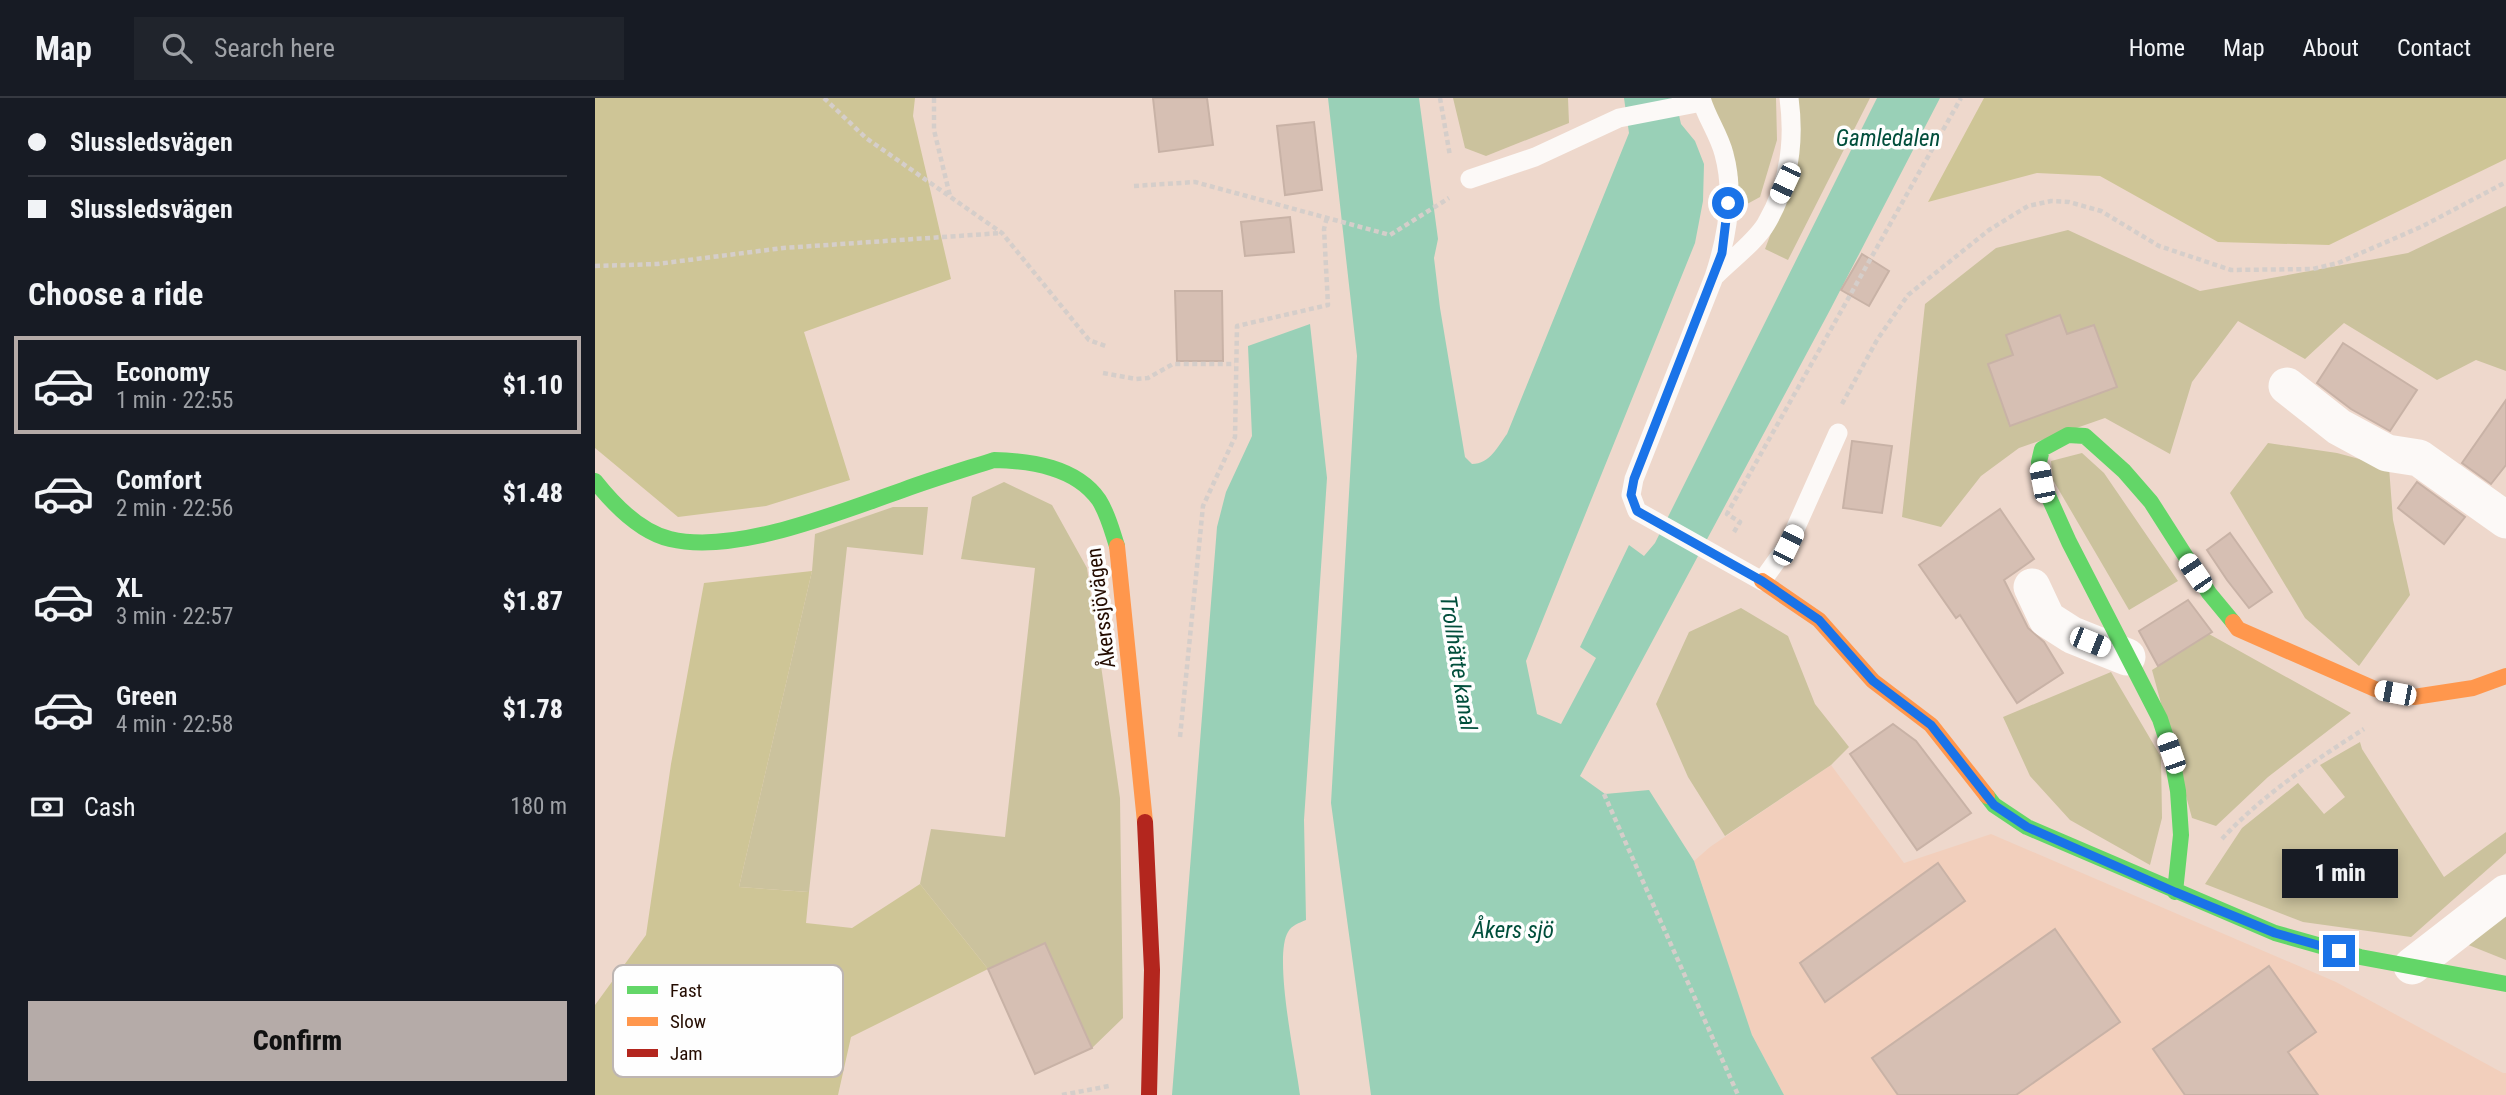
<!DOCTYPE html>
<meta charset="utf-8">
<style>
:root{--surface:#171b24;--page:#20242c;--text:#f1f3f6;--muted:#9ea1a6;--line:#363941;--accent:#b5aba8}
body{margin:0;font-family:"Roboto Condensed",sans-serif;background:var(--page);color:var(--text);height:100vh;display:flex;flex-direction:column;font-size:26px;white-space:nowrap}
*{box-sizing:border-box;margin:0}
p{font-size:23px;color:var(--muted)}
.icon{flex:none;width:38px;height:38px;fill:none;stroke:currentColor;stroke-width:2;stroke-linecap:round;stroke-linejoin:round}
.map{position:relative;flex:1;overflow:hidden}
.side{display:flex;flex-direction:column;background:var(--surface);width:595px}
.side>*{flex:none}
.banner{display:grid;align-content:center;height:154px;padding:0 28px;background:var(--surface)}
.end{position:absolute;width:32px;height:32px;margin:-16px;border:9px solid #1a73e8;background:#fff;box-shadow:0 0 0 4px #fff}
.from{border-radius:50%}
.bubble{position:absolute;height:49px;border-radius:0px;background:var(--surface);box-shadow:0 4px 10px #0003;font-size:23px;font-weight:800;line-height:49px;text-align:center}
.car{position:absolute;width:21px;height:42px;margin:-21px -10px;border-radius:9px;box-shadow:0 0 5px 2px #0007;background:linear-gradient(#fff 24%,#345 0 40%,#fff 0 76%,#345 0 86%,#fff 0)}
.banner b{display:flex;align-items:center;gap:24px;height:66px;font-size:26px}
.banner b+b{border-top:2px solid var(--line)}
.banner i{width:18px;height:18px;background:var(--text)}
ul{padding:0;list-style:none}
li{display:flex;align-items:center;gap:21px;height:98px;margin:0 14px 10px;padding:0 14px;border:4px solid transparent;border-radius:0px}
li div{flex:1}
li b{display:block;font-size:26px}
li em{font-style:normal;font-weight:800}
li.selected{border-color:var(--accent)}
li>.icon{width:63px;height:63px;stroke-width:1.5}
h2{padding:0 28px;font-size:32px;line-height:84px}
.pay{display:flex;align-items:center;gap:18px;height:77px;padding:0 28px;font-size:26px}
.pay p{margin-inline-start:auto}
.cta{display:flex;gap:14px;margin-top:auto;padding:14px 28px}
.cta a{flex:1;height:80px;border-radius:0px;background:var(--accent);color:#111;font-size:28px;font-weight:800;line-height:80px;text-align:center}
header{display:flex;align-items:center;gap:42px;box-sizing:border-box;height:98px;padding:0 35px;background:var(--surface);border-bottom:2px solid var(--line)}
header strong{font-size:33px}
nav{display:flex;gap:38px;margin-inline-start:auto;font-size:24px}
.search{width:490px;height:63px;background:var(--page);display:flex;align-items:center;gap:18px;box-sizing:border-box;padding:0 24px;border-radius:0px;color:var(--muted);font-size:26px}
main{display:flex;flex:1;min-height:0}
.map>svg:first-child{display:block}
.built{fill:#f2cfbc}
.green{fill:#cbc29d}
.forest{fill:#cec596}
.water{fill:#99d0b7}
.building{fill:#d6bfb3;stroke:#c8b2a6;stroke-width:2}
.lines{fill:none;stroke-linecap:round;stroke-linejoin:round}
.path{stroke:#d5ceca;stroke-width:4.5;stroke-dasharray:5 3.5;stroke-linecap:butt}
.lane{stroke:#fcf9f7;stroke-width:19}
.street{stroke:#fcf9f7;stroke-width:37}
.fast{stroke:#63d668;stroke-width:16}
.slow{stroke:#ff974d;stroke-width:16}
.jam{stroke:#b3261e;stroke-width:16}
.route{stroke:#1a73e8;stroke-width:9}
.labels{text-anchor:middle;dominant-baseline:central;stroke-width:7;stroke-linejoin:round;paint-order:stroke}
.street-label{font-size:21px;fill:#240c01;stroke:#fefefe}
.water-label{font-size:23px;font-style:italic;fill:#004e3b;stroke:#fefefe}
.key{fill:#fefefe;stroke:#bdb5b2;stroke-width:2}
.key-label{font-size:19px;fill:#240c01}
</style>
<header>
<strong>Map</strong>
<div class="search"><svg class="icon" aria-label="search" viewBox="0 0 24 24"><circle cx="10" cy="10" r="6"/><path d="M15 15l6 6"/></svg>Search here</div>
<nav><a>Home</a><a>Map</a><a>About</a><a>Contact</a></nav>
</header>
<main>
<section class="side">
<div class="banner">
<b><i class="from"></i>Slussledsvägen</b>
<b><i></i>Slussledsvägen</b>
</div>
<h2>Choose a ride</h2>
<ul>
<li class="selected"><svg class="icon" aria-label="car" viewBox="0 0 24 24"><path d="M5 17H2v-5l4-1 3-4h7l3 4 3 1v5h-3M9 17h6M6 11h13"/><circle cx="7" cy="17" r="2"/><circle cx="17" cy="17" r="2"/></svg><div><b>Economy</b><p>1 min · 22:55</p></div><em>$1.10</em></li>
<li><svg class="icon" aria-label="car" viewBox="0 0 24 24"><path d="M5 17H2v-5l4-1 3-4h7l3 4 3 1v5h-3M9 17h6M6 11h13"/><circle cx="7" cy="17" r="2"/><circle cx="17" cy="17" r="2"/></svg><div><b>Comfort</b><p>2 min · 22:56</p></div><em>$1.48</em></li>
<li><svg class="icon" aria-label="car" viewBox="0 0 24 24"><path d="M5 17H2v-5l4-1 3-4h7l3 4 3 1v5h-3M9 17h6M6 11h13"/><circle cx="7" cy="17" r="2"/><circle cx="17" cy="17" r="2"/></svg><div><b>XL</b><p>3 min · 22:57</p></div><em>$1.87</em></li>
<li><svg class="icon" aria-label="car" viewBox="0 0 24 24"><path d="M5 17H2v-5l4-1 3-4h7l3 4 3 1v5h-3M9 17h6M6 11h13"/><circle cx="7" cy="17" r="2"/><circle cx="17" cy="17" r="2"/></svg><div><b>Green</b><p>4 min · 22:58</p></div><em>$1.78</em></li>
</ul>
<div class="pay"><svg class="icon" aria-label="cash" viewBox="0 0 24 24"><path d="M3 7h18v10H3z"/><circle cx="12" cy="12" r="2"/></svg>Cash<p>180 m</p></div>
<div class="cta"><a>Confirm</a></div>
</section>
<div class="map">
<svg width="1911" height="997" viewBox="0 0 1911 997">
<rect width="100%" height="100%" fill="#eed8cc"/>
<path class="built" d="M1236,667L1309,765L1396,736L1741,884L1908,975H1911V997H1189L1157,937L1099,763L1115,749Z"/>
<path class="green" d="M858,0H973L974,25L891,58L870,50Z
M1113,0H1181L1182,42L1165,99L1141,112L1143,80Z
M1199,0H1275L1193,162L1170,151L1184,114Z
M1911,108V273L1881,262L1842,282L1749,225L1710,261L1643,223L1597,284L1575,356L1510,320L1424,350L1386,378L1346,429L1307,419L1330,206L1401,150L1473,132L1605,193L1813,155Z
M1673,345L1742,355L1794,369L1798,422L1815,497L1764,568L1710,520L1635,395Z
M1487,355L1509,375L1583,483L1534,512L1458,382L1456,363Z
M409,384L457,407L492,470L525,700L528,920L497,950L450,845L393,871L325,786L336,731L410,739L440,470L366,461L377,399Z
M298,409H333L328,457L252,449L214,794L144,789L217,473L220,436Z
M1146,510L1193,538L1220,606L1254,649L1236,667L1130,738L1093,679L1061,606L1094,534Z
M1614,536L1756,615L1673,679L1621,728L1597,720L1557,572Z
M1516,574L1566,659L1567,720L1555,767L1475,722L1435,678L1408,619Z
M1765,644L1767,651L1849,779L1911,734V755L1816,839L1708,824L1610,786L1647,730L1703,685L1729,716L1750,699L1725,667Z
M1911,813V862L1871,846Z"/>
<path class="forest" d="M0,0H320L318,18L356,181L209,234L255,382L171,408L83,419L0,350Z
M1389,0H1911V61L1734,147L1623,144L1505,78L1442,75L1333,104Z
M217,473L144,789L214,794L211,825L257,830L325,786L393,871L256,939L243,997H0V907L51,837L76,666L109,485Z"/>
<path class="water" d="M733,0H824L843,141L839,160L845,210L870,359L877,366C895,366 903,348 912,336L1034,35L1029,0H1080L1086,26L1100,43L1109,66L1108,103L1100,145L931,563L942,616L966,626L1001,560L985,549L1034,447L1049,458L1060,445L1282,0H1345L1235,212L985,678L1010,696L1054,692L1099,763L1157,937L1189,997H776L736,705L762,258Z
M715,226L732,380L709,722L711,822C704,825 697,827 693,834C678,859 701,964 705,997H577L622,429L631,394L657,338L653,248Z"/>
<path class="building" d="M558,0H612L618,47L564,54Z
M719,24L727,92L690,97L682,28Z
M695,119L699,154L650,158L646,124Z
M1267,156L1294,173L1274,208L1246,192Z
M580,193H627L628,263H582Z
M1465,217L1472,236L1499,227L1522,289L1415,328L1393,266L1418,257L1411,237Z
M1748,245L1822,292L1795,333L1756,311L1722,285Z
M1911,302V367L1896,386L1867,365Z
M1257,343L1297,348L1287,415L1248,410Z
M1822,384L1870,419L1849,446L1803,410Z
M1405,411L1439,461L1409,482L1433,530L1449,544L1468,575L1422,605L1365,517L1361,520L1324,467Z
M1635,435L1677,494L1654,510L1632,482L1612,452Z
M1593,502L1617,534L1563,568L1544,533Z
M1298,626L1321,643L1376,715L1322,752L1255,656Z
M1343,765L1370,803L1230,904L1205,865Z
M1460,831L1525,924L1421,997H1303L1277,960Z
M450,845L497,950L440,976L393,871Z
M1674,868L1721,934L1693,954L1723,997H1590L1558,951Z"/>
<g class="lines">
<path class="path" d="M229,0L271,40L407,135L494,242L513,249
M339,0V32L355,98
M845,0L855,58
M539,88L600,84L795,137L854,100
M0,168L62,166L188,150L407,135
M508,275L541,281L553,280L578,266H640
M1247,306L1282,242L1313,197L1394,132L1433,108L1456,103L1474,104L1506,113L1564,148L1636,172L1718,171L1743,165L1828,128L1911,84
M1139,434L1145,424L1132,416L1366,0
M585,639L608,408L640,339L642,228L733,207L729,131L732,119
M1009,696L1143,997
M1627,741C1667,697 1719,663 1769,631
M467,997L514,988"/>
<path class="lane" d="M1106,0C1111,19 1124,36 1129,56C1140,96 1132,140 1119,179L1039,381L1036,397L1042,413L1167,483L1193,447L1243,335
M875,81L940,59L1024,20L1107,4
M1121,177C1136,162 1161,143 1171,126C1194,87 1200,44 1194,0"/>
<path class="street" d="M1692,288L1744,329L1792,355L1824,360L1911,422
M1437,489L1452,521L1477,537L1532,559
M1817,868L1911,795"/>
<path class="fast" d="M0,383C19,407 45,434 75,441C141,457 244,414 308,392C338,381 368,372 399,362C436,363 481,369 504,402C513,416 517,433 522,448
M1392,698L1399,707L1432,729L1680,835L1765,859L1911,886
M1580,794L1586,737L1583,693L1576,655L1565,621L1474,444L1447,384L1444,364L1447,351L1473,337L1490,338L1529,373L1556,404L1614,495L1638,524"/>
<path class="slow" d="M522,448L550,724
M1167,483L1224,522L1278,583L1336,627L1392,698
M1638,524L1643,531L1780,591L1819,599L1878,590L1911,578"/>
<path class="jam" d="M550,724L557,872L554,997"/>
</g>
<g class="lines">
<path class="route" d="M1133,105L1127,155L1039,381L1036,397L1042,413L1167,483L1224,522L1278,583L1336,627L1399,707L1432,729L1580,794L1680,835L1744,853"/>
</g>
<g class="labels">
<g class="street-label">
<text transform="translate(506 510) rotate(-97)">Åkerssjövägen</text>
</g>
<g class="water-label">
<text x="1293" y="40">Gamledalen</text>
<text transform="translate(863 565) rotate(81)">Trollhätte kanal</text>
<text x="918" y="832">Åkers sjö</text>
</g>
</g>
<rect x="18" y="867" width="230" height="112" rx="10" class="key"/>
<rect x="32" y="888" width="31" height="8" fill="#63d668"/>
<rect x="32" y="919" width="31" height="9" fill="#ff974d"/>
<rect x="32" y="951" width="31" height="8" fill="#b3261e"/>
<g class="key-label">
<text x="75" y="899">Fast</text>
<text x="75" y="930">Slow</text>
<text x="75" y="962">Jam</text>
</g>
</svg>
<i class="end from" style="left:1133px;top:105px"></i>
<i class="end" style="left:1744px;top:853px"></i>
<div class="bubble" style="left:1687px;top:751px;width:116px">1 min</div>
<i class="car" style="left:1190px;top:85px;rotate:205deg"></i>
<i class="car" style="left:1447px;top:384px;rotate:349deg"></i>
<i class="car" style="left:1193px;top:447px;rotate:26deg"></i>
<i class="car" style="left:1600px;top:475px;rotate:326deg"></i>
<i class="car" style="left:1495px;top:544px;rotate:112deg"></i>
<i class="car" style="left:1800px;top:595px;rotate:281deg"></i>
<i class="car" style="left:1576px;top:655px;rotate:341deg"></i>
</div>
</main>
